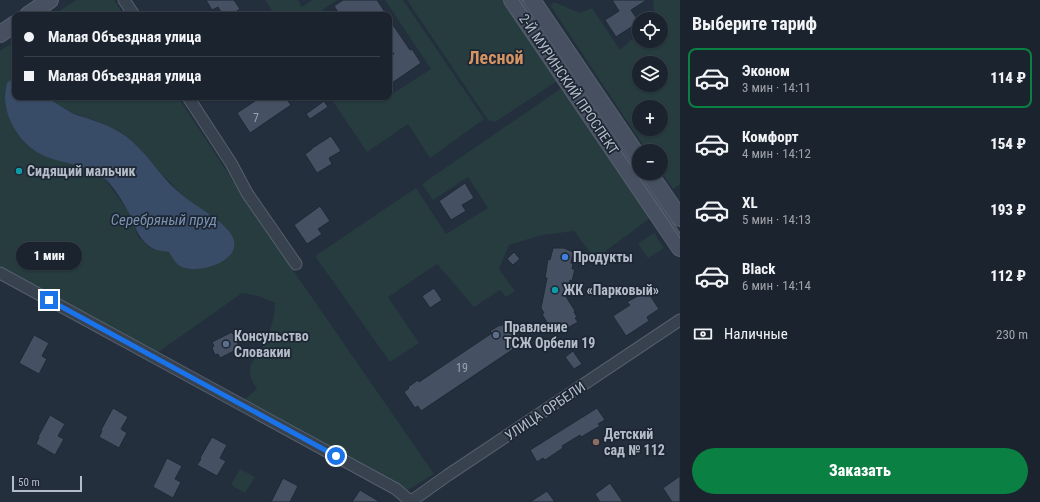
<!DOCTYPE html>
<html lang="ru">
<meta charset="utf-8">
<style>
:root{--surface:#1b232e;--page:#242b36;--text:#f1f3f6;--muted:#a0a4aa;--line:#39404a;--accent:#0b8043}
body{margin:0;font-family:"Roboto Condensed",sans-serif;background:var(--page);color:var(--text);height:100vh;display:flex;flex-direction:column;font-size:15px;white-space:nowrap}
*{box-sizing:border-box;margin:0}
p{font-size:13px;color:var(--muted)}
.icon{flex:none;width:22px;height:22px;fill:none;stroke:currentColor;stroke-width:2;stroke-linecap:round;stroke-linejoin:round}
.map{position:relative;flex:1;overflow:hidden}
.side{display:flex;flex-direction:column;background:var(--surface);width:360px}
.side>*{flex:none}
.top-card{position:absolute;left:12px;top:12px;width:380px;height:88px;border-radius:8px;box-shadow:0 1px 3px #0004,0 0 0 1px var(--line);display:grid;align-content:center;height:88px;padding:0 12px;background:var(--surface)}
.controls{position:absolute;left:632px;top:12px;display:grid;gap:8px}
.controls a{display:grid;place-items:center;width:36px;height:36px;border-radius:50%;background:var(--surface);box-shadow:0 1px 3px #0004,0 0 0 1px var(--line);font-size:20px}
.scale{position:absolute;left:12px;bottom:10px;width:70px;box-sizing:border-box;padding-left:4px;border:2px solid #b4bcc9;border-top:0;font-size:11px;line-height:14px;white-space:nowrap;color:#b4bcc9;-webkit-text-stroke:3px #1d2633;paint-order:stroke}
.end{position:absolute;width:18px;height:18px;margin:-9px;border:5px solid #1a73e8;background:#fff;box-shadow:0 0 0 2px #fff}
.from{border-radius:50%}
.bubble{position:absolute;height:28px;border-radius:14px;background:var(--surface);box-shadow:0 1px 3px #0004,0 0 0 1px var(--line);font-size:13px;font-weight:800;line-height:28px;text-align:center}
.top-card b{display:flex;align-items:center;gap:14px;height:38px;font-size:15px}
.top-card b+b{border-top:1px solid var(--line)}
.top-card i{width:10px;height:10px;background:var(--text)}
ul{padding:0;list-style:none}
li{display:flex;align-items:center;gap:12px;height:60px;margin:0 8px 6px;padding:0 4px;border:2px solid transparent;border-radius:8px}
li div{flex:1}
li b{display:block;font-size:15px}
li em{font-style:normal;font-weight:800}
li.active{border-color:var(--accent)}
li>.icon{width:36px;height:36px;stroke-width:1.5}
h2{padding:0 12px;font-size:18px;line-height:48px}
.pay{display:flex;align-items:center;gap:10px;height:44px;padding:0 12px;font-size:15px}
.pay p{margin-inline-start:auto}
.action{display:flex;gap:8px;margin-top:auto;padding:8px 12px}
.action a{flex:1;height:46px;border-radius:24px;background:var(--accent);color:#fff;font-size:16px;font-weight:800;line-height:46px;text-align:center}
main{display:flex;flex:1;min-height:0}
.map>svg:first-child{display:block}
.green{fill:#263c3f;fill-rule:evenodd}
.water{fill:#394c67}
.building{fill:#455162;stroke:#1f2835}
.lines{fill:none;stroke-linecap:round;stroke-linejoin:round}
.street-casing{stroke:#565f6c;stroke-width:13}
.secondary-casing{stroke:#565f6c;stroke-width:18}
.street{stroke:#38414e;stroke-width:11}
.secondary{stroke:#465061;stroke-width:16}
.tram{stroke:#5a6575;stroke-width:1}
.route{stroke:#1a73e8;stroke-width:5}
.culture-dot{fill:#0f9aa8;stroke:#1d2633;stroke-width:1.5}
.shop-dot{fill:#3f7fe0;stroke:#1d2633;stroke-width:1.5}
.service-dot{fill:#5c6f8a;stroke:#1d2633;stroke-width:1.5}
.education-dot{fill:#8d6e63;stroke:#1d2633;stroke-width:1.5}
.labels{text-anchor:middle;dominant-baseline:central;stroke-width:3.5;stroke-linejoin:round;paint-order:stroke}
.number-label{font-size:12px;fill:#98a1af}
.street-label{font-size:14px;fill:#b4bcc9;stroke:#1d2633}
.poi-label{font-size:14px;font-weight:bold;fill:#b4bcc9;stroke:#1d2633;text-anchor:start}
.water-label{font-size:15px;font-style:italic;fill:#7c92b1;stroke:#1d2633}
.district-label{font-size:18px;font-weight:bold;fill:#d59563;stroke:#1d2633}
</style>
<main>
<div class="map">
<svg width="680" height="502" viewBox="0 0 680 502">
<rect width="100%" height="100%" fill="#242f3e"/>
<path class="green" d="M76,0H114L124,15H53Z
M265,0H298L302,7L312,0H337L323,9L326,15H275Z
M385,0H403L484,119L430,158L408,124L367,152L330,97H379L381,100L389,97V96L431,69Z
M407,0H508L562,78L495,122L488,120Z
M653,0H680V184L673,189L661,171V151H647L550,5L554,2L580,13L592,8L620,50L639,33V41H661V19H655ZM639,63H661V85H639ZM639,107H661V129H639Z
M15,41V77L5,97L64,162L90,169L105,179L129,212L138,237L150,248L169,252L179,266L191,202L180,193L153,165L138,146L121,133L94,120L73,113L45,97H178L266,231L434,474L408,490L244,400L257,389C240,364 257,362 265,342C272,327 274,318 275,303L259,296L242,293L157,353L0,267V51Z
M566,85L654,215L595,259L574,231L542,235L509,245L499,269L515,291L506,297L500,290L474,307L437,264L388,297L419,343L390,362L315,256L416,188L446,234L488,208L468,177L433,200L422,184Z
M654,233L664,248L648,258L638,244Z
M240,469L255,477L245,493L231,485Z"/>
<path class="water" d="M15,77V97C23,97 39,95 45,97C54,101 63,108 72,113C78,116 85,117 92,120C108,125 126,134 138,147C153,162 164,181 181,194C194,206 231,224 234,241C239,263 195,275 180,266C176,264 172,257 169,252C163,251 153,250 149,246C137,237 135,225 129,213C124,203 112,184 104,178C88,165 69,165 50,158C25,150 6,124 5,98C5,93 6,88 7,83Z"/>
<path class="building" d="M206,0H234L240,9L231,15H223L218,7L212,10Z
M343,0H377L387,15H368L366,12L361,15H340L334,6Z
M612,0H647L631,10L639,22L616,37L605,20L619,11Z
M389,19L410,50L412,49L421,63L389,85V57L394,54L389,46Z
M261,97H285L291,105L250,133L237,113Z
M324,101L328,107L310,119L306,114Z
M331,136L341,151L329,158L332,164L317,173L305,154L311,150V149Z
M465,183L474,198L462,205L466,211L451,220L439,201Z
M320,206L330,221L318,229L322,234L307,244L294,225Z
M553,248H564L573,252L571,263L573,264L572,269H575L572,281L570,280L569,285H567L565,295L575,311L574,312L577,317L575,318L578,322L564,330L557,329L556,327L554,328L551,324L549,326L542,314L544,313L541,308L547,278H545L548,259L550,260Z
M514,252L520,259L513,265L507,259Z
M434,288L442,300L430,308L422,296Z
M647,291L659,309L647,317L649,321L626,336L613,316L630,305L627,302Z
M506,322L517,339L514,340L518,346L421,411L418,406L415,408L404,392L409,388L408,387L418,380L419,382L492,333L490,331L500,325L501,326Z
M232,332L240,348L220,358L218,354L215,355L212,348L214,346L212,342Z
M34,335L49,343L42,356L47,359L39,374L19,363Z
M573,351L582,364L574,369L565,357Z
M113,408L128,417L121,429L127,433L119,448L99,437L102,431L101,430Z
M597,408L605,420L598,424L600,426L581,437L580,435L562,446L563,448L545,460L543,458L537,462L530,450Z
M50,415L65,424L58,436L64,439L55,455L36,444L39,437H38Z
M212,437L227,445L220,458L226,461L217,476L197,465L201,459L200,458Z
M167,458L182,466L175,479L181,482L173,498L153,487Z
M680,476V502H672L663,488Z
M283,478L298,486L290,502H271Z
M610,483L623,502H600L595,494Z
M360,490L380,502H352Z
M547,491L555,502H530Z"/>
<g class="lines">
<g class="street-casing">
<path id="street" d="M124,0L134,15
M188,97L231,163L247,193L296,264
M0,273L396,489L410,501
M410,502L448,475L680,320"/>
</g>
<g class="secondary-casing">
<path id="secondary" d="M512,0L680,248
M532,0L639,158
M28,15L50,0
M0,34L15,24
M649,173L680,218"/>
</g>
<use href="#street" class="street"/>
<use href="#secondary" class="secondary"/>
<path class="tram" d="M519,0L680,238"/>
</g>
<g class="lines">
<path class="route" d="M49,300L336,456"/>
</g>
<g class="culture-dot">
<circle cx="19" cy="171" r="4"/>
<circle cx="555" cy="290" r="4"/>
</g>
<circle class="shop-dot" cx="565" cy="257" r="4"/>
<g class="service-dot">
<circle cx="496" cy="335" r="4"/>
<circle cx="226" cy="344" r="4"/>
</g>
<circle class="education-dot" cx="596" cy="442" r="4"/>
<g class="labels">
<g class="number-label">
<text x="256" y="118">7</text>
<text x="462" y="368">19</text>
</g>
<g class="street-label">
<text transform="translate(569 84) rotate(56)">2-Й МУРИНСКИЙ ПРОСПЕКТ</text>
<text transform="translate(545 411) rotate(-34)">УЛИЦА ОРБЕЛИ</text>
</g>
<g class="poi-label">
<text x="27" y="171">Сидящий мальчик</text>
<text x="573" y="257">Продукты</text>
<text x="563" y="290">ЖК «Парковый»</text>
<text x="504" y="327">Правление<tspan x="504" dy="16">ТСЖ Орбели 19</tspan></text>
<text x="234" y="336">Консульство<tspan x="234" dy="16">Словакии</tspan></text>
<text x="604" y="434">Детский<tspan x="604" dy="16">сад № 112</tspan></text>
</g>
<g class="water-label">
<text x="164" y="220">Серебряный пруд</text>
</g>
<g class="district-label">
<text x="496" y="57">Лесной</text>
</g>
</g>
</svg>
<div class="controls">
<a><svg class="icon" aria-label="locate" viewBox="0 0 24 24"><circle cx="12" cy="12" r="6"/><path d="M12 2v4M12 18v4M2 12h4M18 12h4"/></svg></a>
<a><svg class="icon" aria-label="layers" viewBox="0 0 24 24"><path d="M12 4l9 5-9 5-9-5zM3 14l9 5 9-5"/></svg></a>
<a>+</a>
<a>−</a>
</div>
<div class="scale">50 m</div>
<i class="end from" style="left:336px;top:456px"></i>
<i class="end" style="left:49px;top:300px"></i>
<div class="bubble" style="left:16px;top:242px;width:66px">1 мин</div>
<div class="top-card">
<b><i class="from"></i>Малая Объездная улица</b>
<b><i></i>Малая Объездная улица</b>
</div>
</div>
<section class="side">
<h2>Выберите тариф</h2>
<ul>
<li class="active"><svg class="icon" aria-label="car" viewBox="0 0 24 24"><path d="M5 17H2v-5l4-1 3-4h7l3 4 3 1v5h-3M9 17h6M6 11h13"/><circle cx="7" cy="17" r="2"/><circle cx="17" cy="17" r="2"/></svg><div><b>Эконом</b><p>3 мин · 14:11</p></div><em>114 ₽</em></li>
<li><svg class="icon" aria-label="car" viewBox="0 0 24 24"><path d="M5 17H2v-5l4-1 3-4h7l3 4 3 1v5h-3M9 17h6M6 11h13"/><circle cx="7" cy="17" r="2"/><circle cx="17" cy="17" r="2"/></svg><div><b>Комфорт</b><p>4 мин · 14:12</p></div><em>154 ₽</em></li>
<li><svg class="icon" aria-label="car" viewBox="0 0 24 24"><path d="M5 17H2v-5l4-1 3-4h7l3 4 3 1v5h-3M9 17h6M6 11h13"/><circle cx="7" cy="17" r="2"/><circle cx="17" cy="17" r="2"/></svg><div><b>XL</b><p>5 мин · 14:13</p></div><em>193 ₽</em></li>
<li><svg class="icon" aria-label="car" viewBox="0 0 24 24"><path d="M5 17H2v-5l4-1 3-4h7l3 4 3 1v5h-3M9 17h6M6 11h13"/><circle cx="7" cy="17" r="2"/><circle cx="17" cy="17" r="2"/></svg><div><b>Black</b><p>6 мин · 14:14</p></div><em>112 ₽</em></li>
</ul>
<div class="pay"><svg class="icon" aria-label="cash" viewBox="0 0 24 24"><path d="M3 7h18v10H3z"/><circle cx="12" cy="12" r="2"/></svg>Наличные<p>230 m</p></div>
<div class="action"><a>Заказать</a></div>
</section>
</main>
